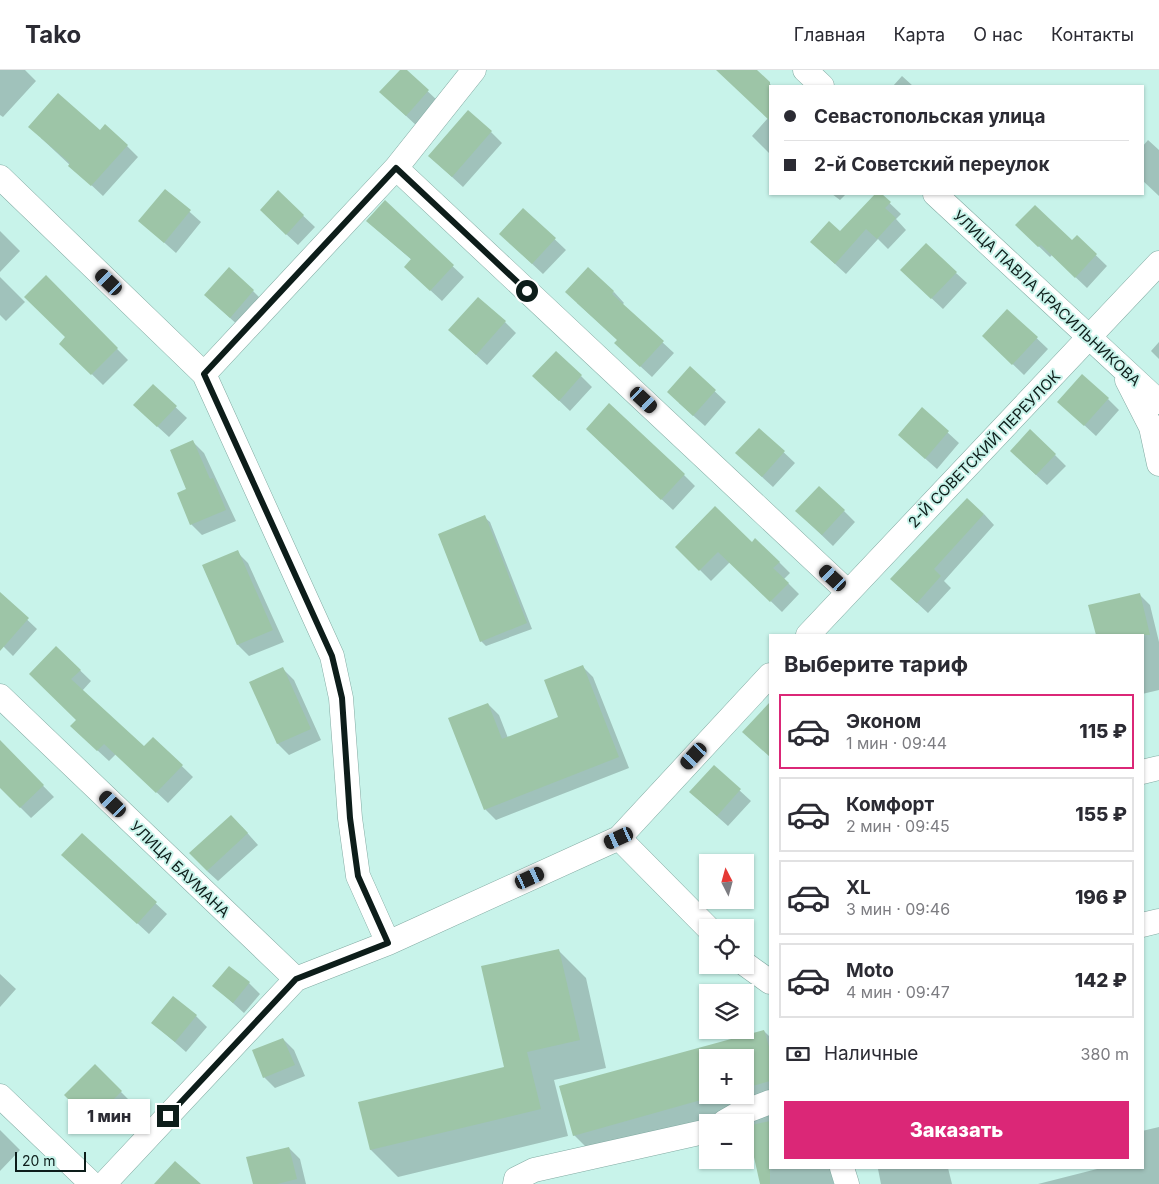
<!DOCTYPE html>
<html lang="ru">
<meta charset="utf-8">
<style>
:root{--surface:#fff;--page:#f7f7f7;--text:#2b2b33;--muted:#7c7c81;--line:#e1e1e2;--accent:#db2777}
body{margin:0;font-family:Inter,sans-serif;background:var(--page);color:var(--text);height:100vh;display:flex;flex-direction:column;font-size:19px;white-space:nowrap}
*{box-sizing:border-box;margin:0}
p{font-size:16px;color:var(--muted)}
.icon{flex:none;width:28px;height:28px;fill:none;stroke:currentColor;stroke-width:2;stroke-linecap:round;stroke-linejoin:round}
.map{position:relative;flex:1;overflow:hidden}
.sheet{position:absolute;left:769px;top:564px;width:375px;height:535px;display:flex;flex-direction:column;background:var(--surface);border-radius:0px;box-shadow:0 1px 4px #0004}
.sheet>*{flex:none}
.top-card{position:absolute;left:769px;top:15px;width:375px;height:110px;border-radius:0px;box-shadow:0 1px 4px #0004;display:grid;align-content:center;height:110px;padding:0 15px;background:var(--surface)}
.needle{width:32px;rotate:354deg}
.tools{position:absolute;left:699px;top:784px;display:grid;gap:10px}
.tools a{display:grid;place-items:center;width:55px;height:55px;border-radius:0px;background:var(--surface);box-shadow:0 1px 4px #0004;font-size:25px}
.scale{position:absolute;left:15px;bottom:12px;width:71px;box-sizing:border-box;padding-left:5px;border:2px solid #0d1d1a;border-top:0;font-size:14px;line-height:18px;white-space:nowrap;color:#0d1d1a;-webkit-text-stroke:4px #c8f3ea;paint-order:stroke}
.end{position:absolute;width:22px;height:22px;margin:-11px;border:6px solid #0d1d1a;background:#fff;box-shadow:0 0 0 2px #fff}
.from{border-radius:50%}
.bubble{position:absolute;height:35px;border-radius:0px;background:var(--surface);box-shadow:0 1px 4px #0004;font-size:16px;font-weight:800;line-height:35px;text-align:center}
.car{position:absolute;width:15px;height:30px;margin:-15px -8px;border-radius:6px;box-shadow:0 0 4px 1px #0007;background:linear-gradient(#222 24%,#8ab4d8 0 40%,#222 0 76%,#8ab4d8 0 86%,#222 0)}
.top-card b{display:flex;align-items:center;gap:18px;height:48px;font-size:19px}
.top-card b+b{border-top:1px solid var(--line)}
.top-card i{width:12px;height:12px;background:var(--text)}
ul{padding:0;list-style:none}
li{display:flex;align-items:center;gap:15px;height:75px;margin:0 10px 8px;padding:0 5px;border:2px solid var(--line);border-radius:0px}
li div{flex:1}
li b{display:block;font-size:19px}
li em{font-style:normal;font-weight:800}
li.selected{border-color:var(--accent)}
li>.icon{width:45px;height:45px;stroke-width:1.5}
h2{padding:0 15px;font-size:22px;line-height:60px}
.pay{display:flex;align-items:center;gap:12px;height:55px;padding:0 15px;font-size:19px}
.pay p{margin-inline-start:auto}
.cta{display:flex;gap:10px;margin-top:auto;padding:10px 15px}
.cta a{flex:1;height:58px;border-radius:0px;background:var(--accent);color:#fff;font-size:20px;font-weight:800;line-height:58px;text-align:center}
header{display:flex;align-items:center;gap:30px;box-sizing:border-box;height:70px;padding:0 25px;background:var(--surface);border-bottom:1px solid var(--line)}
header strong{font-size:24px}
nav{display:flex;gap:28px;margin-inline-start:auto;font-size:18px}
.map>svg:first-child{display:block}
.shadow{fill:#0003;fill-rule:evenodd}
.building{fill:#9dc5a7}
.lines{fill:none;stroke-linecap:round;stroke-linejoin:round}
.minor-casing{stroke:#82aaa2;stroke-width:25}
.minor{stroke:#fff;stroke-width:24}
.route{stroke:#0d1d1a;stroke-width:6}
.labels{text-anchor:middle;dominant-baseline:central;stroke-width:4;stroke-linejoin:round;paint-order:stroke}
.street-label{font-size:15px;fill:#0d1d1a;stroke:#c8f3ea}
</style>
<header>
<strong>Tako</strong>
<nav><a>Главная</a><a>Карта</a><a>О нас</a><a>Контакты</a></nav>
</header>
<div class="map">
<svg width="1159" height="1114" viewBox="0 0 1159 1114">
<rect width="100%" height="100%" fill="#c8f3ea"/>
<path class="shadow" d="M0,0H25L36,11L3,47L0,45Z
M402,0H405L439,32L417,56L392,33Z
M726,0H756L772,16H770V84L752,66L768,48Z
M902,6L913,16H893Z
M100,61L127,76L138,87L103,126L41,68Z
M491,62L502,73L463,117L429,86Z
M1148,70L1159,80V126L1142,110V77Z
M165,120L201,152L176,183L140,151Z
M278,122L315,157L298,175L272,151Z
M832,124H846L840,130Z
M877,124H880L901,144L896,149L906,160L888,179L878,169L846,204L823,183Z
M385,132L464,207L442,231L417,208L412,190L367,151Z
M523,139L566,180L543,204L512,175Z
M0,161L20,181L0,202Z
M1028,166L1072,172L1077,167L1107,196L1087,218L1052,185L1050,187Z
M956,203L967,213L943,239L913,211Z
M0,207L25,232L6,251L0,245Z
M46,207L128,290L103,315L61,274L67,267Z
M253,221L264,232L241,258L217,236Z
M614,222L624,233L622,235L674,283L652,307L627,284L618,270L577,233Z
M1008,241L1048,279L1024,305L995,277Z
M505,252L516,263L487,295L461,271Z
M1159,272V289L1151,281Z
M690,298L726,332L705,356L679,333Z
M581,306L592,317L570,341L545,317Z
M153,316L187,348L169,367L146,346Z
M1108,329L1119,340L1096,366L1070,342Z
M922,339L959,373L937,399L911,376Z
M759,359L795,393L773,417L748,394Z
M598,370L684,405L695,416L673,440Z
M193,372L204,383L236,451L202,465L191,454L188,420Z
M1055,385L1066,396L1047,415L1022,392Z
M844,441L855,452L833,476L808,452Z
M984,444L994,455L944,511L951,518L928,543L891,509L914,484L916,485Z
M484,447L490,452L532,559L486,576L481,571Z
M752,474L779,492L790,503L784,509L799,524L782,542L730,492L711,511L677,477Z
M237,482L248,493L284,572L249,586L238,575L203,496Z
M0,524L37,559L13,586L0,573Z
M1139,524L1150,535L1159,572V620L1142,624V565H1097Z
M56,577L91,611L82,621L144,678L153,668L193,707L168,733L116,684L109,691L83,667Z
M582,596L593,607L629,698L496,750L485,739L488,634L499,645L508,668L560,648Z
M283,599L294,610L321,670L289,685L278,674L251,613Z
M9,681L54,727L31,748L0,717V690Z
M714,697L751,731L728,756L702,733Z
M242,757L258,775L218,811L207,801Z
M82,765L167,844L149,864L74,795Z
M558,880L586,908L606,998L554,1010L568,1066L398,1107L371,1080L360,1033L505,998Z
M0,904L16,919L0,937Z
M249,913L260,924L244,943L214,916Z
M196,946L207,957L186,982L153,953Z
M764,961L770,967V1098H830L834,1114H762L748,1057H745V1052H708V1068L605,1096L574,1065L561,1017ZM708,988H745V1025H708Z
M283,969L294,980L305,1006L275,1018L264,1007Z
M95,996L132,1033L103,1062L65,1025Z
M1159,1057V1114H1038L1101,1098H1142V1061Z
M0,1060L20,1080L0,1101Z
M289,1078L300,1089L306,1114H254Z
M885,1098H948L952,1114H881L878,1099Z"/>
<path class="building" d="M400,0H407L429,20L406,46L379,22Z
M716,0H757L770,12V51Z
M58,23L100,60L105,54L128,75L91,116L68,96L70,93L28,57Z
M468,40L492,61L452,107L428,86Z
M165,119L191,140L164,173L138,151Z
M278,120L304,145L286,165L260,140Z
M875,124H882L891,132L885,138L896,148L877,169L866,159L835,194L810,172L829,151L840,161Z
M385,130L454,195L430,221L404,197L411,189L366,151Z
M1035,135L1072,170L1077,165L1097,184L1075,208L1041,175L1038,177L1015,155Z
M523,138L556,168L532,194L499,164Z
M926,173L957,202L931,229L900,200Z
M229,197L254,220L230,248L204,225Z
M588,197L614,221L612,224L664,271L640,297L614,273L617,270L565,222Z
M46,205L118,278L91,305L59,274L65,267L24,227Z
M478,227L506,251L476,285L448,260Z
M1007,239L1038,267L1012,295L982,266Z
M556,281L582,305L559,331L532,306Z
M690,296L716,320L693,346L667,322Z
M1082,304L1109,328L1084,356L1057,332Z
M153,314L177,336L157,357L133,335Z
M609,333L685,404L661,430L586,359Z
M922,337L949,361L925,389L898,365Z
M759,358L785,381L762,407L735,383Z
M1030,359L1056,384L1036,405L1010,381Z
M193,370L210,409L213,408L226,440L190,455L177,423L186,419L170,380Z
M819,416L845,440L822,465L795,441Z
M967,428L984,444L934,499L941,506L917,533L890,509Z
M715,436L752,472L755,468L780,492L773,498L789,513L770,532L718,482L699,501L675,477Z
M485,445L527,553L480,572L438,464Z
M238,480L273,560L237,575L202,495Z
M0,522L29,548L0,581Z
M1140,523L1150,565H1096L1088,535Z
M56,576L81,600L71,609L144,676L153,667L183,695L156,723L104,674L97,681L70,656L76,650L29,604Z
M583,595L619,687L484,740L448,648L488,633L502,669L558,647L544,610Z
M283,597L311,659L277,674L249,612Z
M770,632V687L742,662Z
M0,670L44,715L20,738L0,718Z
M714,695L741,719L717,746L689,722Z
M231,745L248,763L207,801L189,783Z
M82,763L157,832L137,854L61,785Z
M559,879L580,970L527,982L541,1039L370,1080L358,1032L504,997L481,896Z
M229,896L250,912L233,933L212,916Z
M173,926L197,945L175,972L151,953Z
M764,960L770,980V1011L745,1018V988H708V1028L573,1066L559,1016Z
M283,968L295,995L263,1008L252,980Z
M95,994L122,1021L91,1052L64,1025Z
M770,1051V1114H760L747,1056Z
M289,1077L297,1109L277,1114H253L246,1087Z
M175,1091L201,1114H154Z"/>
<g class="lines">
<g class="minor-casing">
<path id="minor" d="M805,0L822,16
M396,98L848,522
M0,107L204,304L332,586L341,628L350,748L358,806L388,873
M935,124L1159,332
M204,304L396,98L474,0
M1127,310L1151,357L1159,394
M808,565L1159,193
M0,626L296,909
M1142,702L1159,698
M619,768L708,858
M1142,855L1159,851
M745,894L770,912
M0,1026L92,1114
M724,1052L736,1045L770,1032
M842,1098L847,1114
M104,1114L296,909L388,873L619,768L770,605
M515,1114L516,1109L534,1100L708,1061"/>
</g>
<use href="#minor" class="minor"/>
</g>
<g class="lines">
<path class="route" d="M168,1046L296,909L388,873L358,806L350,748L342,628L332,586L204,304L396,98L527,221"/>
</g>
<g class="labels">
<g class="street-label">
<text transform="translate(1047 228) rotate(43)">УЛИЦА ПАВЛА КРАСИЛЬНИКОВА</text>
<text transform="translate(984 379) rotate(-46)">2-Й СОВЕТСКИЙ ПЕРЕУЛОК</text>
<text transform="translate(180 799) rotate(44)">УЛИЦА БАУМАНА</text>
</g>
</g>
</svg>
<div class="tools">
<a><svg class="needle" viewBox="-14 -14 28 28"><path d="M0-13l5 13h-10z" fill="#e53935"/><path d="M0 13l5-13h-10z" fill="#7c7c81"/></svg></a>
<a><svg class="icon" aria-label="locate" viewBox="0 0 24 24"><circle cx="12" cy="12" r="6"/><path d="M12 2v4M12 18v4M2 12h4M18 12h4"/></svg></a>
<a><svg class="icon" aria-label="layers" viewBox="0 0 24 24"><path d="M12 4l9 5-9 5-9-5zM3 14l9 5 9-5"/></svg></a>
<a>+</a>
<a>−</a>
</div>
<div class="scale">20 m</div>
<i class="end from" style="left:527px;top:221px"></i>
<i class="end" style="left:168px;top:1046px"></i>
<div class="bubble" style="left:68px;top:1029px;width:82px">1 мин</div>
<i class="car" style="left:109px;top:212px;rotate:314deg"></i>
<i class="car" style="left:644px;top:330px;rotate:133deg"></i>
<i class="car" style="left:833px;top:508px;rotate:313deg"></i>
<i class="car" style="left:694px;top:686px;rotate:223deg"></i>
<i class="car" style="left:113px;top:734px;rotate:314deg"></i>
<i class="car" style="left:619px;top:768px;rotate:245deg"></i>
<i class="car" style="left:530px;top:808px;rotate:65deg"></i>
<div class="top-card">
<b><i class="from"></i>Севастопольская улица</b>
<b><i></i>2-й Советский переулок</b>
</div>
<section class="sheet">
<h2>Выберите тариф</h2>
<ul>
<li class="selected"><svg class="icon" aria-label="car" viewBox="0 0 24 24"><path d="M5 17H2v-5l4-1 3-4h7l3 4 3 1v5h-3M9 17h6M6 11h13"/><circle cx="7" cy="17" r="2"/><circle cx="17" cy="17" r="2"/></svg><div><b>Эконом</b><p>1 мин · 09:44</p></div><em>115 ₽</em></li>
<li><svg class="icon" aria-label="car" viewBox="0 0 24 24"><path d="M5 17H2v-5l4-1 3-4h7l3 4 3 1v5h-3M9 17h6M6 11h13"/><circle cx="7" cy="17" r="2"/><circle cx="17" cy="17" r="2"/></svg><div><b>Комфорт</b><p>2 мин · 09:45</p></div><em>155 ₽</em></li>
<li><svg class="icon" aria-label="car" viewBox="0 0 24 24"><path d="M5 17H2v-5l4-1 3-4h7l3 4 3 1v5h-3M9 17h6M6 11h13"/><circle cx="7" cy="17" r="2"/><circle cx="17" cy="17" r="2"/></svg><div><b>XL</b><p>3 мин · 09:46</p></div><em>196 ₽</em></li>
<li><svg class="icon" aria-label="car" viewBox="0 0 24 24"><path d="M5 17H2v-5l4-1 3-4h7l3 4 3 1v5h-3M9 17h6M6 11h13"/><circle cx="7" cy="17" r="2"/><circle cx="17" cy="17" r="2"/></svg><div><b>Moto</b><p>4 мин · 09:47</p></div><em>142 ₽</em></li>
</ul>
<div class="pay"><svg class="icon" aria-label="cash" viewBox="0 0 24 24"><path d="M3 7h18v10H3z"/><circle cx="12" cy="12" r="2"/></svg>Наличные<p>380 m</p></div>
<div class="cta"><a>Заказать</a></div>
</section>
</div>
